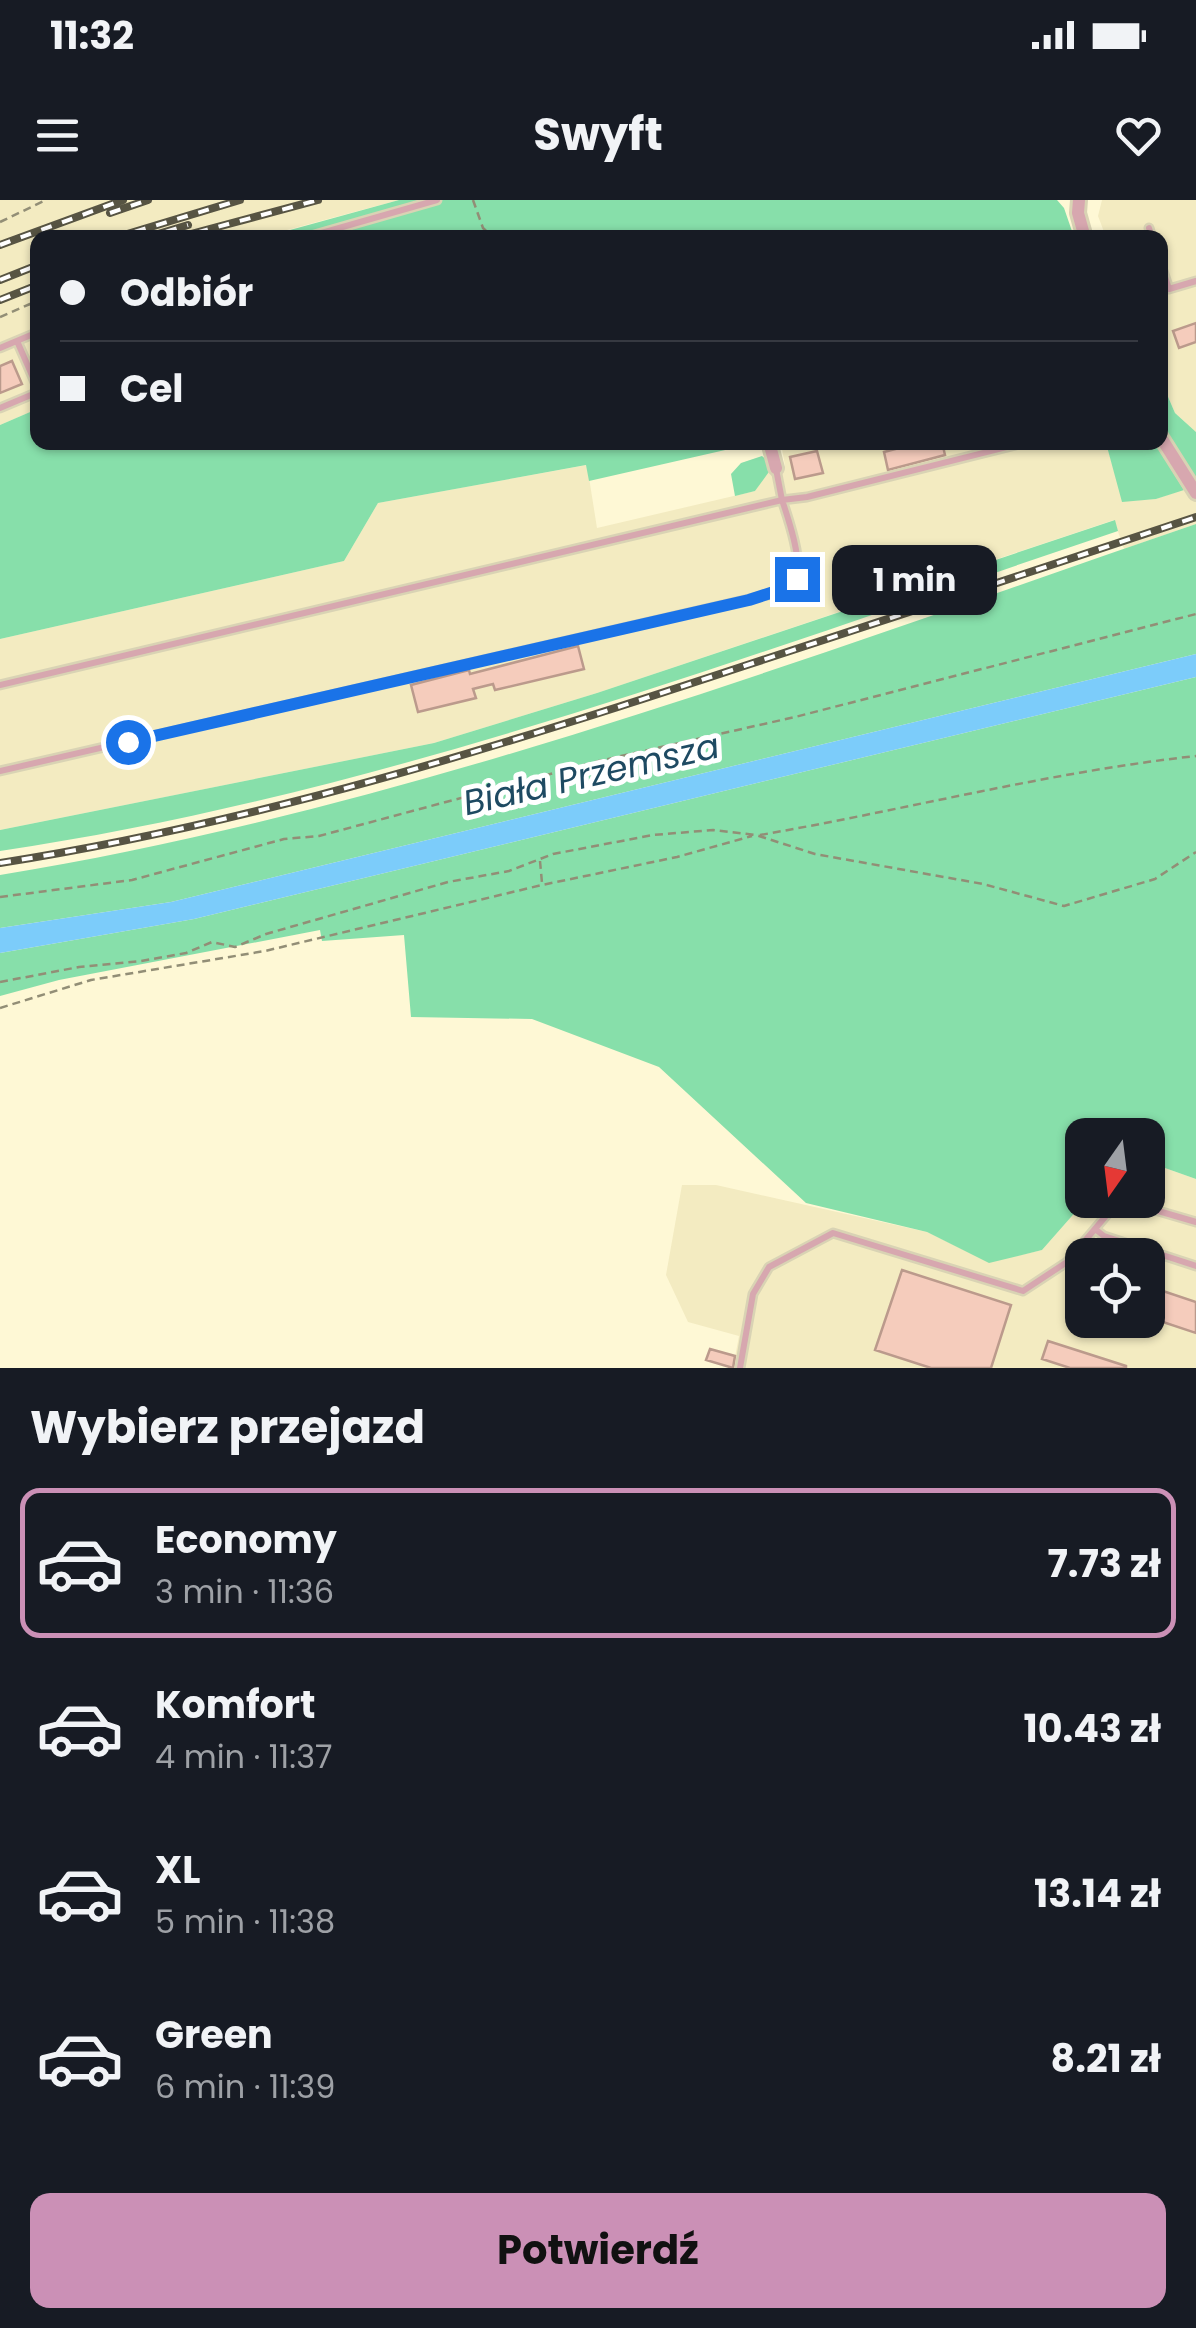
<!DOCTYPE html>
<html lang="pl">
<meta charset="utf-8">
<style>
:root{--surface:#171b24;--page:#242831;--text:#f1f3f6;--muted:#9ea1a6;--line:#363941;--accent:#cb90b6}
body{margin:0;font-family:Poppins,sans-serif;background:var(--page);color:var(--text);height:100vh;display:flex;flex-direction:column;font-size:38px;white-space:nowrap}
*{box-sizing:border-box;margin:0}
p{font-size:32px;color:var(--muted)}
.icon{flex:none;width:55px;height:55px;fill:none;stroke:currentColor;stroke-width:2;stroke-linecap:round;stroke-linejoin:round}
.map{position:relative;height:1168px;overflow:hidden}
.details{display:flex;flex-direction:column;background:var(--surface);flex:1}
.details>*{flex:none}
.guide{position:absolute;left:30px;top:30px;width:1138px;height:220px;border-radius:20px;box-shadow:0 2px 8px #0004;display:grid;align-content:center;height:220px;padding:0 30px;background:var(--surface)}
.needle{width:65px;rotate:194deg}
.buttons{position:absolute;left:1065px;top:918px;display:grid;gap:20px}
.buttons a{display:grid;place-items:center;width:100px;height:100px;border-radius:20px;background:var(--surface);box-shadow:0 2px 8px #0004;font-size:50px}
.end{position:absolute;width:45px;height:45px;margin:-22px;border:12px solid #1a73e8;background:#fff;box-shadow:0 0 0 5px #fff}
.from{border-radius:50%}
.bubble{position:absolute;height:70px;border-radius:20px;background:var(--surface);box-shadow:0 2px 8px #0004;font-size:32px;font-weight:700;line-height:70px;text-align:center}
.guide b{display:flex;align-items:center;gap:35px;height:95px;font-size:38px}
.guide b+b{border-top:2px solid var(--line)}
.guide i{width:25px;height:25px;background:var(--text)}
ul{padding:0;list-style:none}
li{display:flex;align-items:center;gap:30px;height:150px;margin:0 20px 15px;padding:0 10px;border:5px solid transparent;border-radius:20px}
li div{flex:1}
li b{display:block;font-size:38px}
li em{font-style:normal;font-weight:700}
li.active{border-color:var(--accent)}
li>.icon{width:90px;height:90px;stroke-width:1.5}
h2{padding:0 30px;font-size:45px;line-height:120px}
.cta{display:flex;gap:20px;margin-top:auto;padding:20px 30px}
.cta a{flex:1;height:115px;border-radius:20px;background:var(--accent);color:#111;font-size:40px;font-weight:700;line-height:115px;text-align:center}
.status{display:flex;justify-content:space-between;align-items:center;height:70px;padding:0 50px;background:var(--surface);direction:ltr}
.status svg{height:28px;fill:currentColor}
header{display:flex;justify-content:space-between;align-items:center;height:130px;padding:0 30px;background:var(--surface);font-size:45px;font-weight:700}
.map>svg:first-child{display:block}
.built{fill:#f3ebc1;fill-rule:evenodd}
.green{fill:#87dfaa}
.water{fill:#7cccfa}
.building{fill:#f5ccbc;stroke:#bb9a8c;stroke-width:2.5}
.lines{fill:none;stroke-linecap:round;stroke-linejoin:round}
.lane-casing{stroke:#d9d3b4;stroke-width:11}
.street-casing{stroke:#d9d3b4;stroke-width:18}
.path{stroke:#928e76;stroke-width:2.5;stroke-dasharray:8 5;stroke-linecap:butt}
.lane{stroke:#d7a7af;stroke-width:6}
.street{stroke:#d7a7af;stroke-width:12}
.rail-casing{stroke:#575443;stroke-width:8}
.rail{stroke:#fff;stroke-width:4;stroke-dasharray:11;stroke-linecap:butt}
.route{stroke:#1a73e8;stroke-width:12}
.labels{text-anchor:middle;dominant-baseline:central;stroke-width:10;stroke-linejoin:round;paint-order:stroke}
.water-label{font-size:35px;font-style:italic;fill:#1e4a62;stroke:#fff}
</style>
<div class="status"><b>11:32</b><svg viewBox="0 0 49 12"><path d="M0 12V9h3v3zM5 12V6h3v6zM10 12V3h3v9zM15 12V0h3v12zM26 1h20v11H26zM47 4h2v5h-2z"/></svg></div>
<header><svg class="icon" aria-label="menu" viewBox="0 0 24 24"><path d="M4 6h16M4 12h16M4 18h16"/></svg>Swyft<svg class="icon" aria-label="heart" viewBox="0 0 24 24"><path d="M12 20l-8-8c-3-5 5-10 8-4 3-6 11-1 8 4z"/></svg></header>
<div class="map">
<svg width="1196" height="1168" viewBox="0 0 1196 1168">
<rect width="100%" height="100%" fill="#fef8d5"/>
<path class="built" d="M0,0H399L261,37L38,38L37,209L0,225Z
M1102,0H1196V232L1175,213L1166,192L1160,189V38L1106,37L1098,16Z
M781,243H1106L1123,301L1156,299L1196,285V324L1124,349L1114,320L597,493L434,543L0,630V439L344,361L378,303L587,265L597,328L755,291L769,269L785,266Z
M1148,962L1196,979V1168H733L739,1136L688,1122L666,1075L682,985H716L927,1032L989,1062L1042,1050L1086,1000H1148ZM1082,1055H1148V1120H1082Z"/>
<path class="green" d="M399,0H1057L1064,8L1074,37L261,38Z
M1160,189L1166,192L1175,213L1196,232V278L1160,223Z
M37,209L38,242L756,243L589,281L586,265L378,303L344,361L0,439V225Z
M1106,243H1155L1184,290L1156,299L1122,302Z
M762,256L769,262L771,269L755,291L735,296L731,274L741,263Z
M1115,320L1118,331C752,454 384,594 0,651V630L434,543L597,493Z
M1196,324V454L171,702L0,728V675C412,607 803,459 1196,324Z
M1196,477V979L1148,962V935H1082V1000H1086L1042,1050L989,1063L927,1032L806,1003L659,867L532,819L411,817L404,735L322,741L320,730L59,780L0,796V753L194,719Z"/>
<path class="water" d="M1196,454V477L194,719L0,753V728L171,702Z"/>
<path class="building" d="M1196,123V142L1179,148L1173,131Z
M12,161L22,184L0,193V166Z
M922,242H942L945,255L888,270L884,252Z
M817,251L823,273L795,279L790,257Z
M578,446L584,469L495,490L493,484L473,489L476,498L418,512L411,485L469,470L470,474Z
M902,1070L1011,1105L991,1168H931L875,1150Z
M1148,1086L1196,1102V1133L1148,1117Z
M1048,1141L1126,1166V1168H1070L1042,1159Z
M710,1149L735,1156L733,1168L706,1160Z"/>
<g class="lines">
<g class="lane-casing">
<path id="lane" d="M1149,28L1152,38
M304,38L437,0
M1160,62L1169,89L1196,81
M17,141L38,189
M0,148L38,132
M0,208L38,192
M0,485L782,300L776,269
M0,571L749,399C762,396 778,394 790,387C809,376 788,318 782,300L807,297L1027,242
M1095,1029L1104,1036L1196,1066
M740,1168L753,1094L769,1067L833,1033L1023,1091L1067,1062L1116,1004L1131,1003L1196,1022"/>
</g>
<g class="street-casing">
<path id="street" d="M1079,0L1078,13L1085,38
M1160,236L1196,293
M769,242L776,268"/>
</g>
<path class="path" d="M473,0L483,28L494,38
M0,22L46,0
M0,117L30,104L38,111
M760,635C905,610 1049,572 1196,556
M540,661L542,683
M0,697L132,680L284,639L319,636L599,561L795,517L1196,414
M0,782L79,767L141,761L186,753L212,742L235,747L266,734L448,682L509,671L553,654L653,635L713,630L756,635L815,654L983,684L1064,706L1155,679L1196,652
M0,808L91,780L265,751L542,685L677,657L752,636"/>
<use href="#lane" class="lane"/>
<use href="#street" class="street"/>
<g class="rail-casing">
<path id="rail" d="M110,13L148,0
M114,38L240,0
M145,38L188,25
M176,38L318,0
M0,45L123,0
M0,80L38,65
M0,100L38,85
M0,663C255,623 499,547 744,466C895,417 1045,367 1196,317"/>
</g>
<use href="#rail" class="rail"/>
</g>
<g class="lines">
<path class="route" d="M128,542L749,400L792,386L797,379"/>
</g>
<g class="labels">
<g class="water-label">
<text transform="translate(591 574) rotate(-13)">Biała Przemsza</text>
</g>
</g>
</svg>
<div class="buttons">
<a><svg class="needle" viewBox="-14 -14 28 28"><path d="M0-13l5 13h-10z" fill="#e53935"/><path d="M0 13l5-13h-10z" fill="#9ea1a6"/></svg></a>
<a><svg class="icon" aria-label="locate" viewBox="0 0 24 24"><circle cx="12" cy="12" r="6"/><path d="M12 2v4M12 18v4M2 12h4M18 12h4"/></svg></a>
</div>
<i class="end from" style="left:128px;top:542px"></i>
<i class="end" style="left:797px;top:379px"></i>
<div class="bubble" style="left:832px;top:345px;width:165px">1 min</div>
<div class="guide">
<b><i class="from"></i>Odbiór</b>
<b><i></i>Cel</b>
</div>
</div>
<section class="details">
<h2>Wybierz przejazd</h2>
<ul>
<li class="active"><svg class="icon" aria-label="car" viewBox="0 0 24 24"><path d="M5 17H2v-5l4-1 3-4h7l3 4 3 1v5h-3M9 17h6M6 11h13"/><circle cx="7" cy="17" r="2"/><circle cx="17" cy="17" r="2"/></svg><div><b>Economy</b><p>3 min · 11:36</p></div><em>7.73 zł</em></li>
<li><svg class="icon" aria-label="car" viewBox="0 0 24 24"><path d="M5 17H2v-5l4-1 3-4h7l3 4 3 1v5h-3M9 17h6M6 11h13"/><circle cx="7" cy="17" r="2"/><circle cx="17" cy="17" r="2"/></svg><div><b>Komfort</b><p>4 min · 11:37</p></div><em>10.43 zł</em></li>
<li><svg class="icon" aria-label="car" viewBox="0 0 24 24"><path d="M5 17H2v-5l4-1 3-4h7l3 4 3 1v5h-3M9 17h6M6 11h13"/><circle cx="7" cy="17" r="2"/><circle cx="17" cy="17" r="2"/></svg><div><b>XL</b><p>5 min · 11:38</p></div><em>13.14 zł</em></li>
<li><svg class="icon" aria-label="car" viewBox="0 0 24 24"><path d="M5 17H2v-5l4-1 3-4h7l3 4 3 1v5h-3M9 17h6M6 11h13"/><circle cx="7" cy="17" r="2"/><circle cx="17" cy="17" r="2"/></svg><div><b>Green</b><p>6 min · 11:39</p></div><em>8.21 zł</em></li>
</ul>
<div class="cta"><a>Potwierdź</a></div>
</section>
